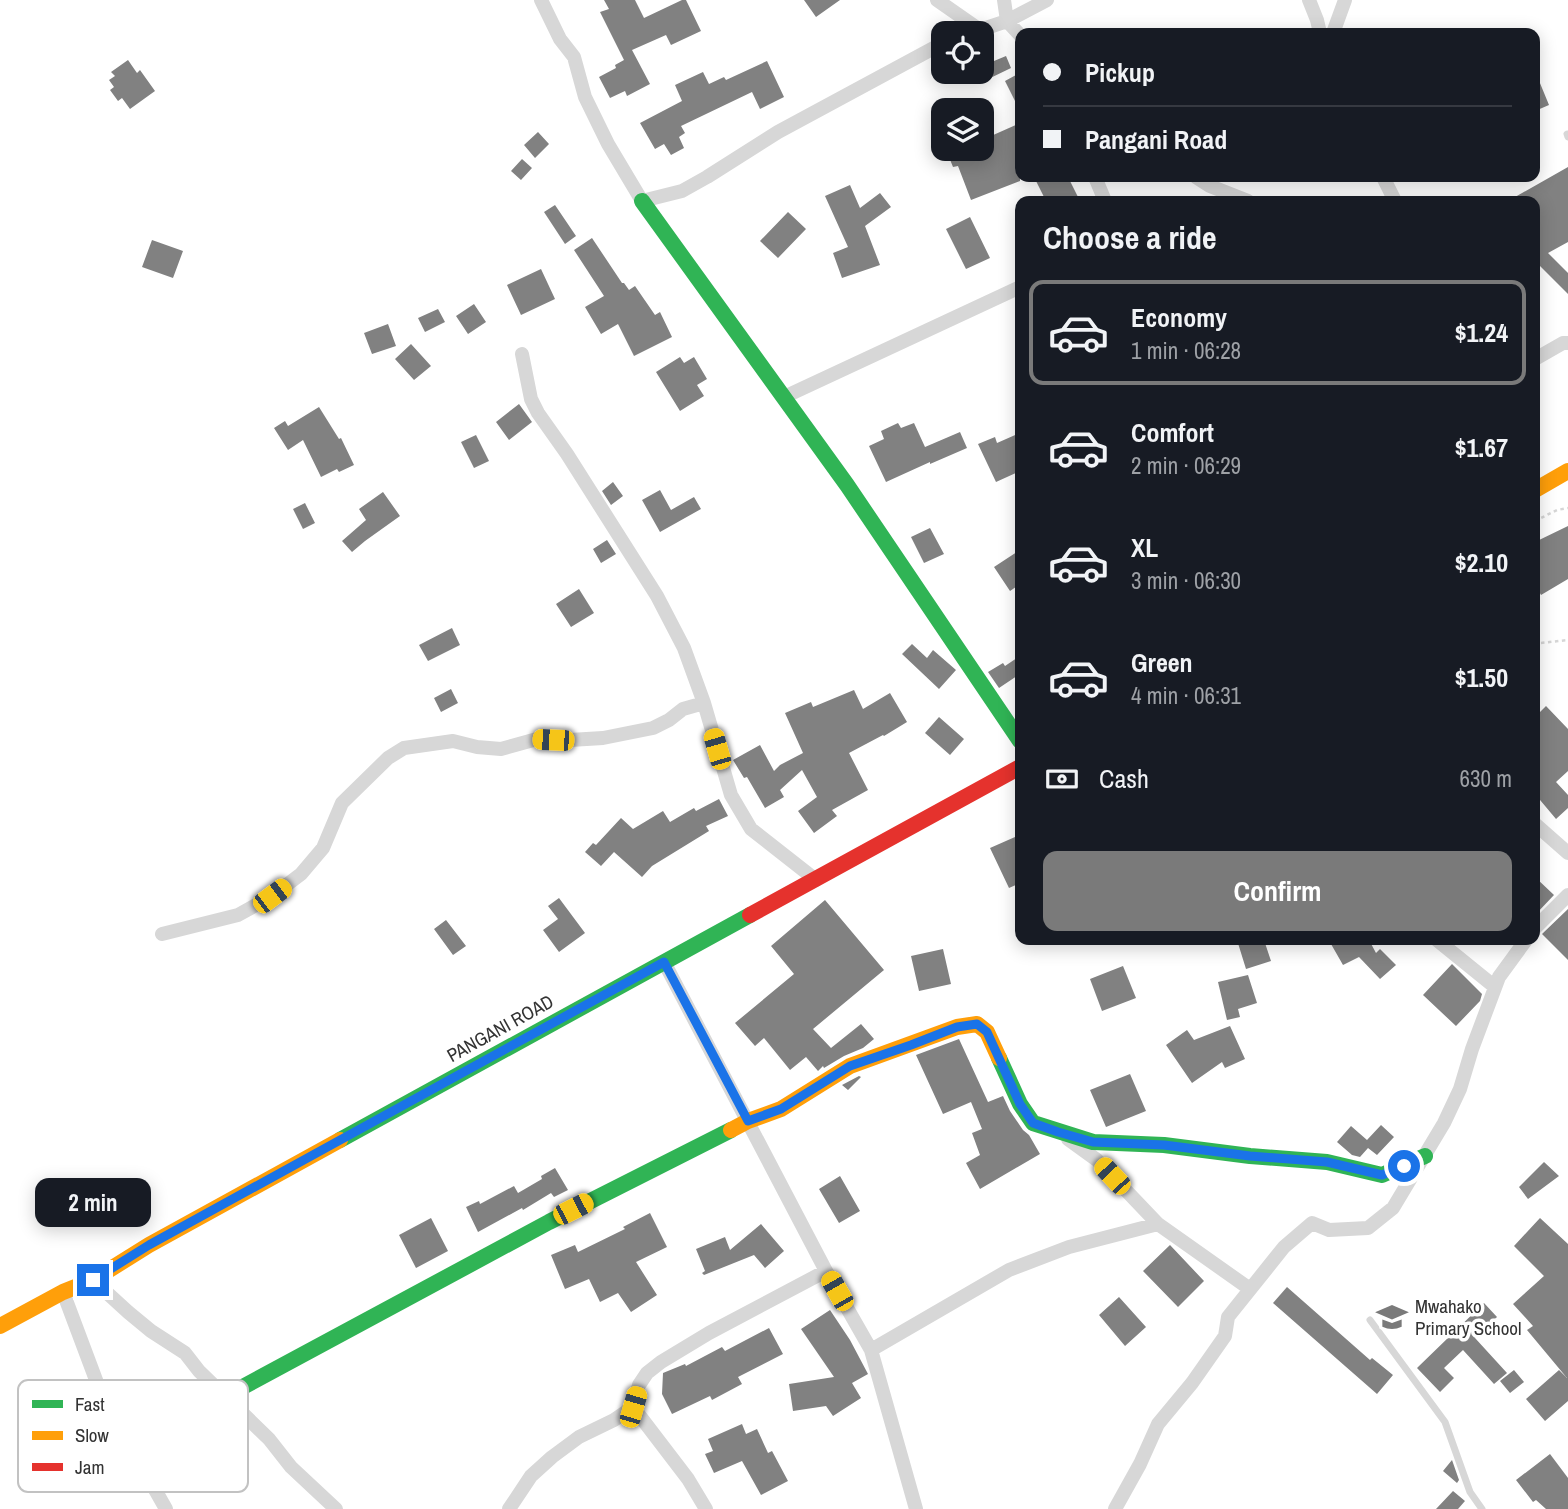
<!DOCTYPE html>
<meta charset="utf-8">
<style>
:root{--surface:#171b24;--page:#242831;--text:#f1f3f6;--muted:#9ea1a6;--line:#363941;--accent:#7a7a7a}
body{margin:0;font-family:"Archivo Narrow",sans-serif;background:var(--page);color:var(--text);height:100vh;display:flex;flex-direction:column;font-size:26px;white-space:nowrap}
*{box-sizing:border-box;margin:0}
p{font-size:23px;color:var(--muted)}
.icon{flex:none;width:38px;height:38px;fill:none;stroke:currentColor;stroke-width:2;stroke-linecap:round;stroke-linejoin:round}
.map{position:relative;flex:1;overflow:hidden}
.drawer{position:absolute;left:1015px;top:196px;width:525px;height:749px;display:flex;flex-direction:column;background:var(--surface);border-radius:14px;box-shadow:0 4px 18px #0003}
.drawer>*{flex:none}
.top-card{position:absolute;left:1015px;top:28px;width:525px;height:154px;border-radius:14px;box-shadow:0 4px 18px #0003;display:grid;align-content:center;height:154px;padding:0 28px;background:var(--surface)}
.controls{position:absolute;left:931px;top:21px;display:grid;gap:14px}
.controls a{display:grid;place-items:center;width:63px;height:63px;border-radius:14px;background:var(--surface);box-shadow:0 4px 18px #0003;font-size:35px}
.end{position:absolute;width:32px;height:32px;margin:-16px;border:9px solid #1a73e8;background:#fff;box-shadow:0 0 0 4px #fff}
.from{border-radius:50%}
.bubble{position:absolute;height:49px;border-radius:14px;background:var(--surface);box-shadow:0 4px 18px #0003;font-size:23px;font-weight:800;line-height:49px;text-align:center}
.car{position:absolute;width:21px;height:42px;margin:-21px -10px;border-radius:9px;box-shadow:0 0 5px 2px #0007;background:linear-gradient(#f5c518 24%,#345 0 40%,#f5c518 0 76%,#345 0 86%,#f5c518 0)}
.top-card b{display:flex;align-items:center;gap:24px;height:66px;font-size:26px}
.top-card b+b{border-top:2px solid var(--line)}
.top-card i{width:18px;height:18px;background:var(--text)}
ul{padding:0;list-style:none}
li{display:flex;align-items:center;gap:21px;height:105px;margin:0 14px 10px;padding:0 14px;border:4px solid transparent;border-radius:14px}
li div{flex:1}
li b{display:block;font-size:26px}
li em{font-style:normal;font-weight:800}
li.selected{border-color:var(--accent)}
li>.icon{width:63px;height:63px;stroke-width:1.5}
h2{padding:0 28px;font-size:32px;line-height:84px}
.pay{display:flex;align-items:center;gap:18px;height:77px;padding:0 28px;font-size:26px}
.pay p{margin-inline-start:auto}
.button{display:flex;gap:14px;margin-top:auto;padding:14px 28px}
.button a{flex:1;height:80px;border-radius:14px;background:var(--accent);color:#fff;font-size:28px;font-weight:800;line-height:80px;text-align:center}
.map>svg:first-child{display:block}
.building{fill:#818181}
.lines{fill:none;stroke-linecap:round;stroke-linejoin:round}
.path{stroke:#d6d6d6;stroke-width:2.5;stroke-dasharray:3.5 3.5;stroke-linecap:butt}
.lane{stroke:#d7d7d7;stroke-width:7}
.street{stroke:#d7d7d7;stroke-width:14}
.fast{stroke:#30b455;stroke-width:16}
.slow{stroke:#ff9f0a;stroke-width:16}
.jam{stroke:#e5322d;stroke-width:16}
.route{stroke:#1a73e8;stroke-width:9}
.labels{text-anchor:middle;dominant-baseline:central;stroke-width:7;stroke-linejoin:round;paint-order:stroke}
.street-label{font-size:19px;fill:#333;stroke:#fff}
.poi-label{font-size:19px;fill:#333;stroke:#fff;text-anchor:start}
.key{fill:#fff;stroke:#c2c2c2;stroke-width:2}
.key-label{font-size:19px;fill:#333}
</style>
<div class="map">
<svg width="1568" height="1509" viewBox="0 0 1568 1509">
<rect width="100%" height="100%" fill="#fff"/>
<path class="building" d="M604,0H635L644,18L682,0H686L701,31L671,45L666,35L632,50L650,84L627,96L625,91L610,98L599,77L616,68L615,65L624,60L600,12L609,9Z
M804,0H840L816,17Z
M1006,56L1011,68L982,82V66Z
M128,60L137,73L140,70L155,91L130,109L122,98L118,101L110,90L114,87L109,80L115,76L111,72Z
M767,61L784,97L760,109L752,92L681,126L685,133L679,137L684,148L671,155L664,144L655,149L640,123L682,101L675,85L703,72L709,84L724,77L726,80Z
M1535,71L1549,105L1535,111Z
M1016,75L1020,82V111L1005,81Z
M1020,123V181L971,200L958,166L953,167L947,152L955,149H982V140Z
M538,132L549,144L535,158L524,145Z
M522,159L532,168L521,180L511,171Z
M1568,167V242L1548,253L1568,273V294L1535,261V201H1508Z
M1034,177H1068L1080,201H1046Z
M850,185L860,208L880,193L891,207L865,226L880,265L842,278L833,253L848,247L825,196Z
M555,205L576,236L565,244L544,212Z
M788,212L806,229L778,258L760,241Z
M970,217L990,258L966,269L946,229Z
M592,238L622,283H624L629,290L635,286L655,315L660,312L672,337L634,356L618,324L601,334L585,307L604,296L574,250Z
M152,240L183,251L173,278L142,267Z
M541,269L555,299L521,315L507,285Z
M474,304L486,322L468,334L456,316Z
M438,309L445,322L425,332L418,318Z
M388,324L396,346L372,354L364,333Z
M411,344L431,366L414,380L395,359Z
M680,357L684,363L694,357L707,379L697,385L704,396L680,411L656,372Z
M519,404L532,422L509,440L496,422Z
M319,407L339,439L341,438L354,465L339,472L337,469L321,477L303,440L288,450L274,428L285,421L288,426Z
M898,423L901,428L914,423L925,447L960,432L967,448L930,464V462L886,482L869,446L884,439L881,431Z
M1020,433V471L996,482L978,444L995,437L997,443Z
M476,435L489,461L474,468L461,442Z
M613,482L623,496L611,505L602,491Z
M660,490L671,510L694,497L701,509L660,532L642,500Z
M383,492L400,516L365,541L352,552L342,541L366,520L359,509Z
M305,503L315,523L303,529L293,509Z
M1568,526V579L1541,595L1535,584V542Z
M930,528L944,554L924,563L911,537Z
M607,540L616,554L601,563L593,549Z
M1020,550V584L1010,591L994,567Z
M579,589L594,613L571,627L556,604Z
M452,628L460,645L428,661L419,645Z
M912,644L927,658L933,650L956,670L939,689L902,654Z
M1020,656V674L999,688L988,672L1003,663L1005,666Z
M451,689L458,703L441,712L434,698Z
M854,690L863,709L890,693L907,722L884,736L883,735L849,753L868,790L832,810L837,816L814,833L798,811L817,797L802,770L780,790L784,797L765,808L747,777L744,778L733,760L760,745L774,771L780,765L803,753L785,713L811,702L813,707Z
M1546,706L1568,729V771L1556,782L1568,795V808L1556,819L1535,794V717Z
M939,717L964,739L950,755L925,733Z
M719,799L728,816L706,826L709,831L652,866L642,877L614,852L601,866L585,852L593,843L596,845L621,818L633,829L663,811L670,822L694,808L696,811Z
M1015,837L1020,849V883L1009,888L990,848Z
M1535,877L1554,895L1535,915Z
M559,898L585,933L559,952L543,930L558,919L548,906Z
M825,900L884,970L813,1029L831,1048L861,1024L874,1039L863,1048L844,1056L824,1068L823,1066L818,1071L806,1057L790,1070L764,1038L755,1046L735,1023L794,974L771,946Z
M1568,909V960L1542,934Z
M446,920L466,946L453,955L434,929Z
M1237,940H1264L1271,961L1246,969Z
M1339,940H1369L1376,953L1380,949L1396,965L1380,979L1359,957L1343,965L1331,944Z
M943,949L951,984L919,991L911,956Z
M1452,964L1482,994L1480,1001L1456,1026L1423,995Z
M1123,966L1136,998L1102,1011L1090,979Z
M1248,975L1257,1003L1238,1009L1240,1017L1227,1020L1218,982Z
M1230,1026L1245,1059L1225,1068L1222,1062L1192,1083L1166,1045L1187,1030L1194,1040Z
M959,1039L988,1102L1003,1096L1010,1111L1023,1130L1029,1135L1040,1154L980,1189L966,1163L980,1155L972,1133L982,1129L971,1102L943,1114L916,1055Z
M1130,1074L1146,1111L1106,1127L1090,1090Z
M859,1076L861,1077L848,1090L842,1085Z
M1381,1125L1394,1137L1377,1155L1368,1148L1360,1157L1352,1155L1337,1142L1351,1126L1367,1140Z
M1544,1162L1559,1176L1528,1199L1519,1187Z
M555,1168L568,1190L554,1197L551,1193L523,1210L522,1208L478,1232L466,1207L479,1201L480,1204L514,1186L518,1193L542,1179L541,1176Z
M840,1176L860,1211L839,1223L819,1189Z
M650,1213L667,1247L636,1262L657,1295L631,1312L618,1293L600,1302L589,1279L565,1289L551,1255L575,1245L578,1252L625,1229L623,1227Z
M431,1218L448,1251L416,1268L399,1235Z
M1540,1218L1568,1244V1401L1545,1421L1526,1399L1559,1370L1567,1378L1527,1330L1533,1326L1513,1304L1544,1276L1514,1246Z
M761,1224L784,1251L765,1268L754,1255L704,1275L702,1273L705,1271L696,1249L725,1237L730,1250Z
M1170,1245L1204,1281L1178,1307L1143,1271Z
M1287,1287L1370,1360L1372,1358L1393,1375L1377,1394L1273,1303Z
M1119,1297L1146,1327L1125,1346L1099,1315Z
M1484,1303L1497,1317L1475,1338L1507,1373L1494,1384L1463,1350L1444,1368L1454,1378L1440,1392L1417,1368Z
M830,1310L850,1340L868,1374L852,1383L861,1398L833,1416L826,1406L793,1411L789,1384L834,1377L801,1329Z
M769,1328L783,1354L738,1377L742,1384L712,1400L710,1396L672,1414L662,1394L663,1373L685,1364L686,1366L722,1347L725,1351Z
M1514,1370L1524,1382L1510,1393L1500,1381Z
M742,1424L746,1434L757,1429L768,1453L772,1451L788,1481L761,1495L742,1461L714,1473L705,1454L713,1451L708,1439Z
M1550,1454L1568,1478V1509H1546L1536,1500L1533,1502L1516,1480Z
M1452,1460L1459,1480L1457,1483L1443,1471Z
M1453,1491L1465,1501L1458,1509H1436Z"/>
<g class="lines">
<path class="path" d="M1535,521L1557,510L1568,508
M1541,643L1568,640"/>
<path class="lane" d="M1567,134L1568,137
M1370,1320L1445,1422L1470,1492L1482,1509"/>
<path class="street" d="M541,0L560,39L574,57L585,97L608,144L642,201L682,191L707,177L778,132L943,43
M937,0L980,30
M1004,0L1007,21L1020,35
M1309,0L1317,20L1320,33
M971,33L1007,21L1047,0
M1333,33L1345,0
M1095,177L1105,201
M1196,177L1210,186L1248,201
M1383,177L1395,201
M522,354L531,399L538,413L567,454L657,596L684,648L704,703L731,795L751,829L816,880
M1535,359L1563,343H1568
M784,397L1020,287
M1535,824L1568,853
M1535,928L1568,895
M162,934L238,915L272,896L301,874L323,848L342,803L388,758L404,748L453,741L477,747L501,749L537,739L570,740L603,738L653,728L669,720L683,709L704,703
M1437,940L1495,987
M664,962L826,1271L871,1350L916,1509
M1068,1139L1097,1160L1158,1224L1250,1289
M93,1280L128,1312L151,1331L185,1353L199,1371L269,1439L291,1467L336,1509
M63,1292L102,1396L166,1509
M871,1350L1009,1270L1069,1247L1158,1224
M633,1407L688,1479L706,1509
M509,1509L531,1476L552,1457L579,1437L614,1420L633,1407L639,1385L647,1373L661,1362L709,1333L826,1271
M1115,1509L1140,1464L1158,1424L1192,1383L1225,1336L1228,1317L1284,1247L1312,1223L1329,1230L1368,1228L1393,1208L1444,1123L1460,1089L1472,1049L1499,977L1526,940"/>
<path class="fast" d="M642,201L847,485L1020,741
M999,1058L1020,1104L1033,1123L1093,1142L1164,1145L1250,1156L1327,1162L1382,1175L1425,1156
M340,1140L750,915
M134,1454L154,1431L188,1405L226,1396L549,1222L731,1130"/>
<path class="slow" d="M1535,490L1568,471
M731,1130L748,1121L781,1109L850,1066L957,1027L977,1024L987,1032L999,1058
M0,1326L63,1292L93,1280L149,1245L340,1140"/>
<path class="jam" d="M750,915L1020,767"/>
</g>
<g class="lines">
<path class="route" d="M93,1280L149,1245L664,962L748,1121L781,1109L850,1066L911,1045L957,1027L977,1024L987,1032L1020,1104L1033,1123L1058,1132L1093,1142L1164,1145L1250,1156L1327,1162L1382,1175L1404,1166"/>
</g>
<defs>
<g id="school-bare" transform="scale(2.415)"><path d="M0-5L7-2L0 1L-7-2ZM-4 1L0 2.5L4 1V4Q0 6-4 4Z" fill="#7a7a7a" stroke="#fff" stroke-width="2.5" paint-order="stroke"/></g>
</defs>
<g fill-rule="evenodd">
<use href="#school-bare" x="1392" y="1317"/>
</g>
<g class="labels">
<g class="street-label">
<text transform="translate(500 1028) rotate(-29)">PANGANI ROAD</text>
</g>
<g class="poi-label">
<text x="1415" y="1306">Mwahako<tspan x="1415" dy="22">Primary School</tspan></text>
</g>
</g>
<rect x="18" y="1380" width="230" height="112" rx="10" class="key"/>
<rect x="32" y="1400" width="31" height="8" fill="#30b455"/>
<rect x="32" y="1431" width="31" height="9" fill="#ff9f0a"/>
<rect x="32" y="1463" width="31" height="8" fill="#e5322d"/>
<g class="key-label">
<text x="75" y="1411">Fast</text>
<text x="75" y="1442">Slow</text>
<text x="75" y="1474">Jam</text>
</g>
</svg>
<div class="controls">
<a><svg class="icon" aria-label="locate" viewBox="0 0 24 24"><circle cx="12" cy="12" r="6"/><path d="M12 2v4M12 18v4M2 12h4M18 12h4"/></svg></a>
<a><svg class="icon" aria-label="layers" viewBox="0 0 24 24"><path d="M12 4l9 5-9 5-9-5zM3 14l9 5 9-5"/></svg></a>
</div>
<i class="end from" style="left:1404px;top:1166px"></i>
<i class="end" style="left:93px;top:1280px"></i>
<div class="bubble" style="left:35px;top:1178px;width:116px">2 min</div>
<i class="car" style="left:553px;top:740px;rotate:272deg"></i>
<i class="car" style="left:717px;top:749px;rotate:344deg"></i>
<i class="car" style="left:272px;top:896px;rotate:53deg"></i>
<i class="car" style="left:1112px;top:1176px;rotate:317deg"></i>
<i class="car" style="left:573px;top:1209px;rotate:63deg"></i>
<i class="car" style="left:837px;top:1291px;rotate:330deg"></i>
<i class="car" style="left:633px;top:1407px;rotate:16deg"></i>
<div class="top-card">
<b><i class="from"></i>Pickup</b>
<b><i></i>Pangani Road</b>
</div>
<section class="drawer">
<h2>Choose a ride</h2>
<ul>
<li class="selected"><svg class="icon" aria-label="car" viewBox="0 0 24 24"><path d="M5 17H2v-5l4-1 3-4h7l3 4 3 1v5h-3M9 17h6M6 11h13"/><circle cx="7" cy="17" r="2"/><circle cx="17" cy="17" r="2"/></svg><div><b>Economy</b><p>1 min · 06:28</p></div><em>$1.24</em></li>
<li><svg class="icon" aria-label="car" viewBox="0 0 24 24"><path d="M5 17H2v-5l4-1 3-4h7l3 4 3 1v5h-3M9 17h6M6 11h13"/><circle cx="7" cy="17" r="2"/><circle cx="17" cy="17" r="2"/></svg><div><b>Comfort</b><p>2 min · 06:29</p></div><em>$1.67</em></li>
<li><svg class="icon" aria-label="car" viewBox="0 0 24 24"><path d="M5 17H2v-5l4-1 3-4h7l3 4 3 1v5h-3M9 17h6M6 11h13"/><circle cx="7" cy="17" r="2"/><circle cx="17" cy="17" r="2"/></svg><div><b>XL</b><p>3 min · 06:30</p></div><em>$2.10</em></li>
<li><svg class="icon" aria-label="car" viewBox="0 0 24 24"><path d="M5 17H2v-5l4-1 3-4h7l3 4 3 1v5h-3M9 17h6M6 11h13"/><circle cx="7" cy="17" r="2"/><circle cx="17" cy="17" r="2"/></svg><div><b>Green</b><p>4 min · 06:31</p></div><em>$1.50</em></li>
</ul>
<div class="pay"><svg class="icon" aria-label="cash" viewBox="0 0 24 24"><path d="M3 7h18v10H3z"/><circle cx="12" cy="12" r="2"/></svg>Cash<p>630 m</p></div>
<div class="button"><a>Confirm</a></div>
</section>
</div>
